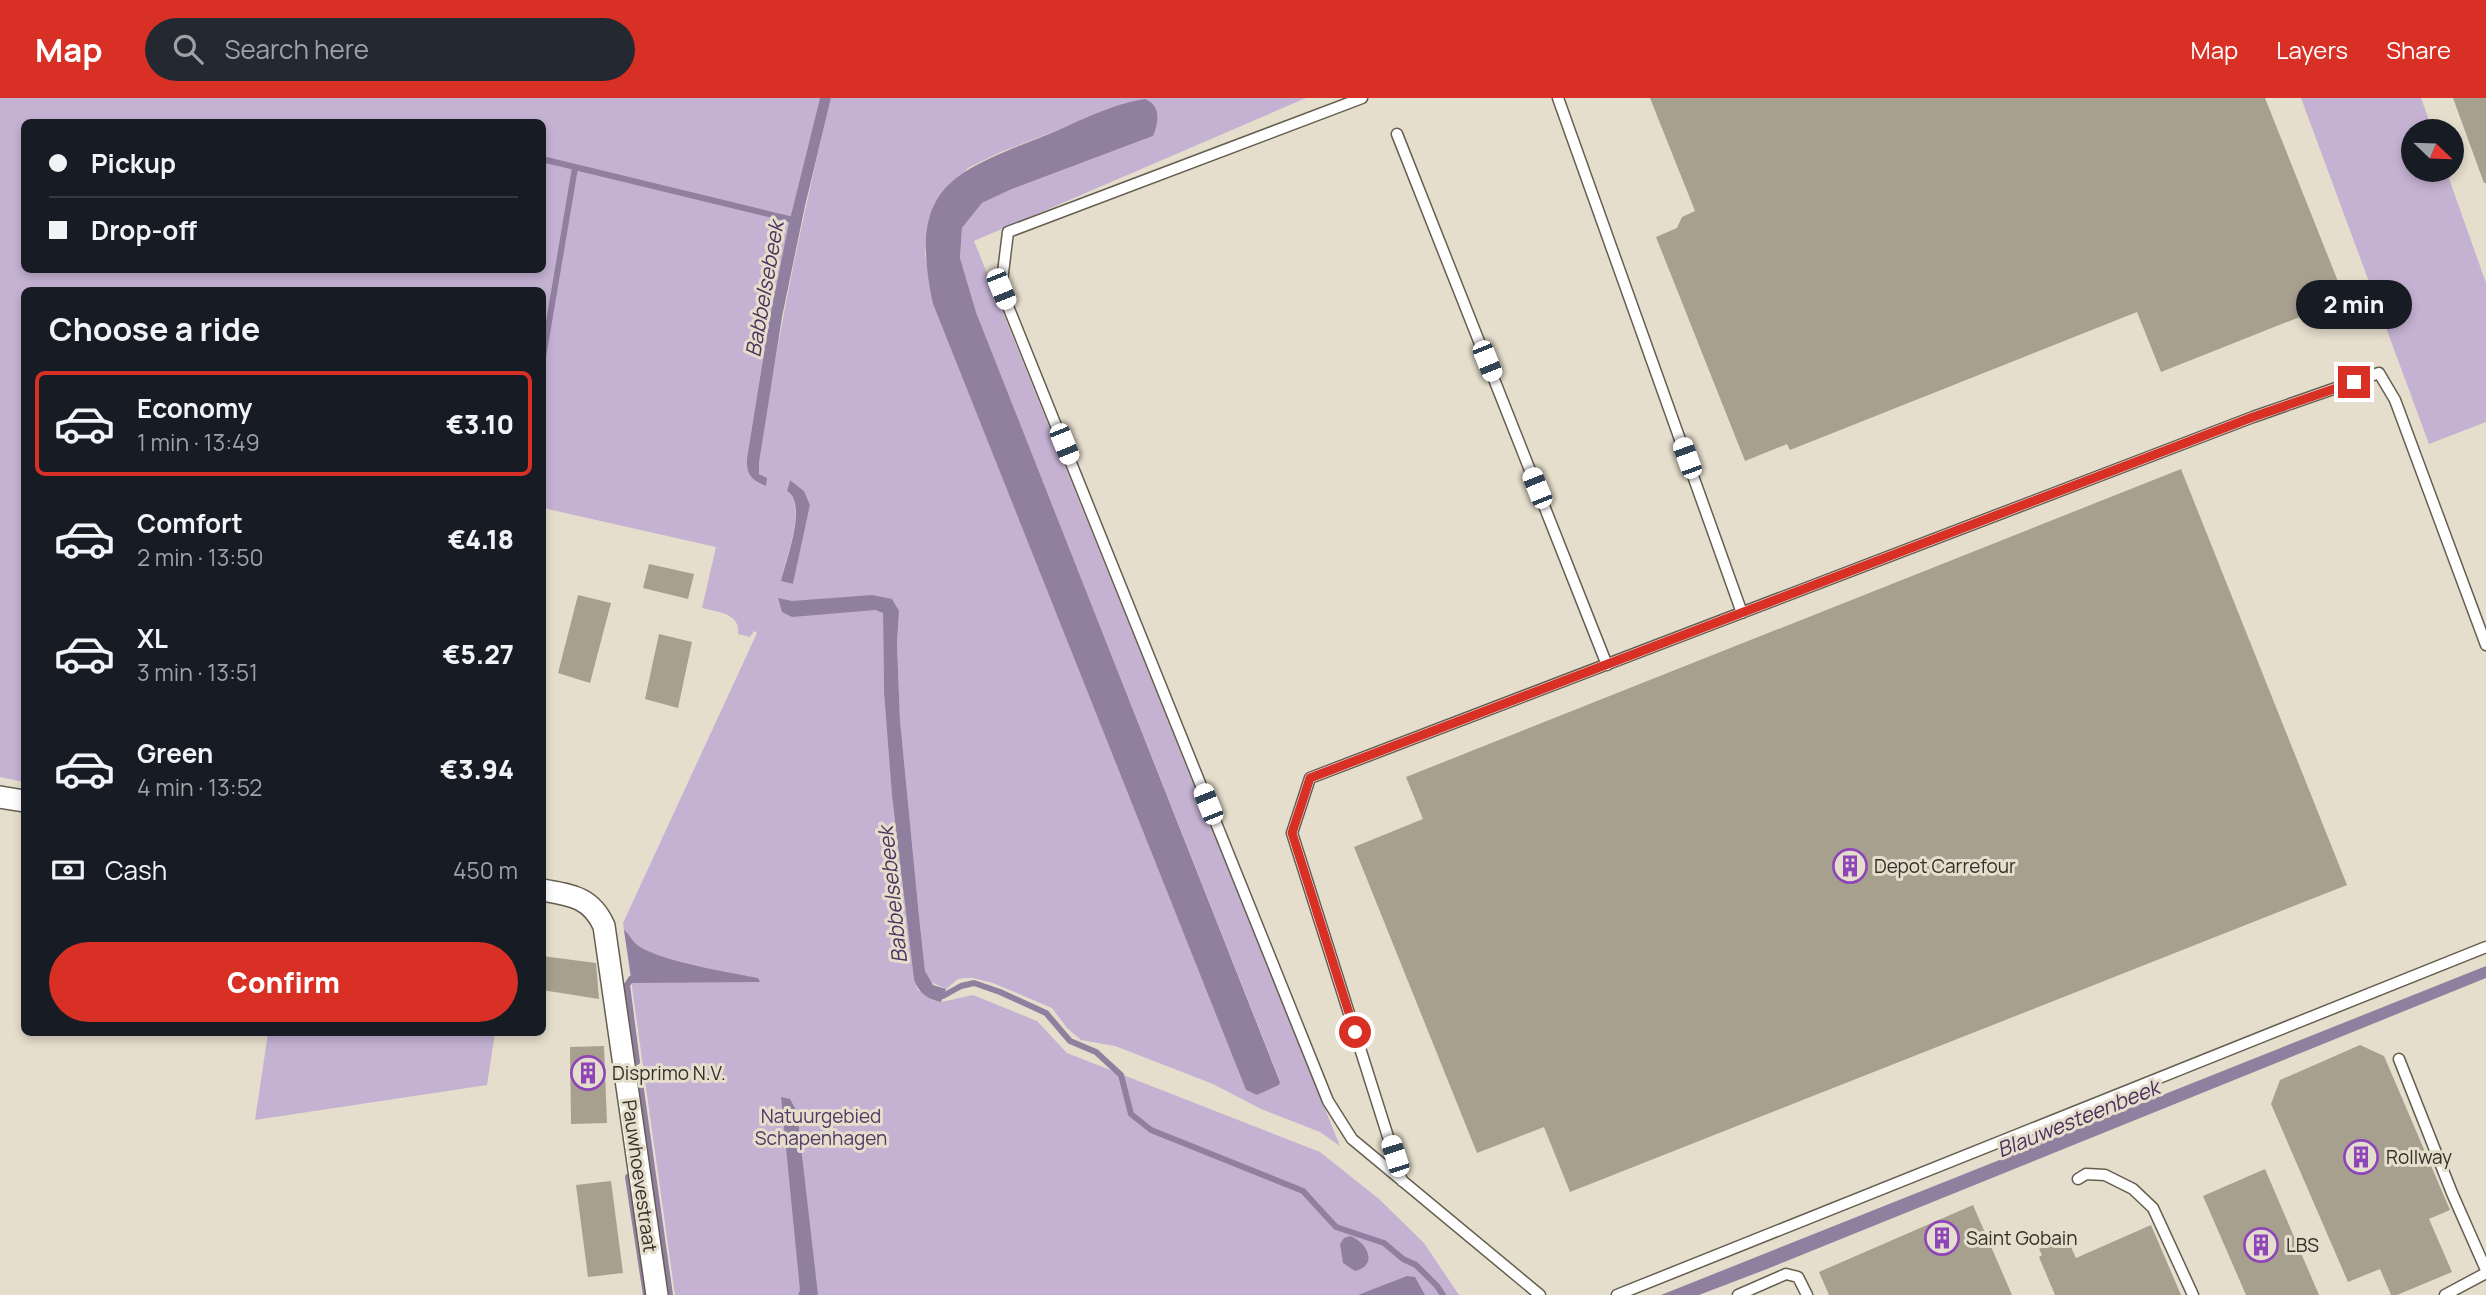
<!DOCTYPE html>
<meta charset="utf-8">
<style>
:root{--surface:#171b24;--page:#242831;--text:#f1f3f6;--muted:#9ea1a6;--line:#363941;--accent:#d93025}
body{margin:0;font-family:Manrope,sans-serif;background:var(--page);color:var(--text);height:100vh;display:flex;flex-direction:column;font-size:26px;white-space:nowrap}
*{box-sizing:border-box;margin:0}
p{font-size:23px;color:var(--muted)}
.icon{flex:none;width:38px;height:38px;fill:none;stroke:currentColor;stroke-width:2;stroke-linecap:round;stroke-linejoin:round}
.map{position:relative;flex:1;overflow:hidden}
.drawer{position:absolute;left:21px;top:189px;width:525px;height:749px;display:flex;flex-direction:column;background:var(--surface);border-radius:10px;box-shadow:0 4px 10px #0003}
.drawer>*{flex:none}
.hud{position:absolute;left:21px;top:21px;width:525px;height:154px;border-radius:10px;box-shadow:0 4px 10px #0003;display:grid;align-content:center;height:154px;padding:0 28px;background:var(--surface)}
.needle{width:46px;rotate:113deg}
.buttons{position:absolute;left:2401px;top:21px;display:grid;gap:14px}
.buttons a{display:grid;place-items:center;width:63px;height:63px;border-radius:50%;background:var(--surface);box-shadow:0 4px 10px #0003;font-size:35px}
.end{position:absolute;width:32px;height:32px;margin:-16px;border:9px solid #d93025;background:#fff;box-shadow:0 0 0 4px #fff}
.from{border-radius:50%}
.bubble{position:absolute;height:49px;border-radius:24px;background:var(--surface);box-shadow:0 4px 10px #0003;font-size:23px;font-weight:800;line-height:49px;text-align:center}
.car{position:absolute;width:21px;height:42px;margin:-21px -10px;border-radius:9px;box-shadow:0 0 5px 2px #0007;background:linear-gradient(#fff 24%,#345 0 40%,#fff 0 76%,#345 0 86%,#fff 0)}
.hud b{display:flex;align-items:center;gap:24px;height:66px;font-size:26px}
.hud b+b{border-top:2px solid var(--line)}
.hud i{width:18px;height:18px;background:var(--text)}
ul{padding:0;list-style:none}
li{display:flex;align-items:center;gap:21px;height:105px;margin:0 14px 10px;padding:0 14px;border:4px solid transparent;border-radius:10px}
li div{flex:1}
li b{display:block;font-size:26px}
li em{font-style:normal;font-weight:800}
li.on{border-color:var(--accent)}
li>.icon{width:63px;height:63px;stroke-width:1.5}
h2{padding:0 28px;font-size:32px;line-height:84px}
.pay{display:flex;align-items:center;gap:18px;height:77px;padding:0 28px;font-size:26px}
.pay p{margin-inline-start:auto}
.button{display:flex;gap:14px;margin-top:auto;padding:14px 28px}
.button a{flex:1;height:80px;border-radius:42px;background:var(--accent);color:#fff;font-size:28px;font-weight:800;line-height:80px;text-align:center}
header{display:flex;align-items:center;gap:42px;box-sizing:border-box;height:98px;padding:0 35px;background:var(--accent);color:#fff}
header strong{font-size:33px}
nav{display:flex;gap:38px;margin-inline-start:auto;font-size:24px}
.search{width:490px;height:63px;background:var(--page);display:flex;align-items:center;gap:18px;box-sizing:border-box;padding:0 24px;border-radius:38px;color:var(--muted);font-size:26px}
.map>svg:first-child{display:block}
.green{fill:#c5b2d3;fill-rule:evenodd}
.water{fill:#917f9f}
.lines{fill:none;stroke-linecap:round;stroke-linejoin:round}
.stream{stroke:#917f9f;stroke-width:6}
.building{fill:#a7a08f}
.lane-casing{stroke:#665f50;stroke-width:13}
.street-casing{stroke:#665f50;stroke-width:24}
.lane{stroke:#fff;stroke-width:10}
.street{stroke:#fff;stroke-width:21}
.route{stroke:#d93025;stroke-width:9}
.labels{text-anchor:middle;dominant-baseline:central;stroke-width:6;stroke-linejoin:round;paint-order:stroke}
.poi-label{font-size:19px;fill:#33302a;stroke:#e6decc;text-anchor:start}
.park-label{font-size:19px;fill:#533766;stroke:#e6decc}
.street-label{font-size:19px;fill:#33302a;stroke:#e6decc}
.water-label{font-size:21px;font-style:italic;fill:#4c315f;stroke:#e6decc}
</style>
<header>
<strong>Map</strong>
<div class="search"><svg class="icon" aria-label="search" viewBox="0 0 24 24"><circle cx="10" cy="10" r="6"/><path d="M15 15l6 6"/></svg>Search here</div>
<nav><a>Map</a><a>Layers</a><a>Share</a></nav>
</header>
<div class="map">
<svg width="2486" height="1197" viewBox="0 0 2486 1197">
<rect width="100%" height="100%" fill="#e6decc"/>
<path class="green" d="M0,0H820L788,129L769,224L747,360V371L762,378L758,374L759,365C776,242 802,121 831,0H1306L974,143L1340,1048L1320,1034L1261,1011L1213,986L1115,948L1081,942L1067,930L1052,910L993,885L973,880H965L958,881L946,891L929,883L925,873L919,818L900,622L897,545L899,513L837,500L778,505L875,512L883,515L884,595L892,698L914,882L918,892L932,902L941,904L973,897L1037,923L1067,955L1320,1054L1379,1101L1424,1145L1459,1197H675L623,825L757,535L754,533L750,539L738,536C741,515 717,514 702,510L716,449L543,410L542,192H24V684L0,679ZM1120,8L1153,38L1012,91L982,105L962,130L960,160L976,214L1280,983L1279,987L1257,997L1246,992L933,206L925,156L930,117L968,70L1001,54ZM24,24H542V172H24ZM790,382L804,393L810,407L793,486L781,482C786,461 807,407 787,393Z
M2301,0H2421L2433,33H2413V72H2446L2486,185V324L2429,346Z
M268,935V934L495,935L487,987L255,1022Z"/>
<path class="water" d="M820,0H831L805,108L782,219L759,365V376L767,380L766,388C751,381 746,377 747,360L769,224L788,129Z
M1145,1C1161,7 1159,24 1153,38L1012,91L982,105L962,130L960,160L976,214L1280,984L1279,987L1257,997L1246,992L933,206C908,88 950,75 1049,36C1078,24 1114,5 1145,1Z
M790,382L804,393L810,407L793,486L781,483C786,462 808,406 787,393Z
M872,497L892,501L899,513L897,545L900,622L919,818L925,873L933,887L946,891L941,904C927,901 919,895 914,882L892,698L884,595L883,515L875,512L792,519L782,514L778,500L792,503Z
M624,832C629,836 631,841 635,845C652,862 732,875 758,880L760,884L632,885Z
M2486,868V880L1767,1171L1699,1197H1661Z
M781,999L790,1001L797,1014L818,1197H798L800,1192Z
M1350,1138C1367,1144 1379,1167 1355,1173L1343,1165L1340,1146L1344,1140Z
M1407,1178L1415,1179L1425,1197H1358Z"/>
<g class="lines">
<path class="stream" d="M542,61L793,122
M542,265L575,70
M631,881L627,887L637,964
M937,897L943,898L961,888L974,885L1000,894L1046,915L1070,943L1096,954L1121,977L1131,1016L1151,1032L1303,1093L1336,1129L1384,1145L1403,1161L1416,1167L1437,1188L1443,1197
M639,978L670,1197
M628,1079L646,1197"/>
</g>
<path class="building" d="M1650,0H2265L2345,201L2161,274L2137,214L1790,352L1787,346L1745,363L1656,139L1677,130L1682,119L1695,113Z
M2453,0H2486V85H2484Z
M2181,371L2347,787L1570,1094L1544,1029L1477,1055L1354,749L1423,721L1406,679Z
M649,466L694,476L688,501L643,490Z
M578,497L611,505L590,585L558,575Z
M659,536L692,544L678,610L645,601Z
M542,858L596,865L599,901L542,892Z
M2360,947L2384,958L2450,1112L2429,1121L2452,1174L2397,1197H2391L2380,1171L2348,1184L2271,1006L2280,982Z
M604,948L607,1025L571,1026L570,949Z
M2265,1071L2319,1197H2246L2203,1098Z
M611,1083L623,1175L588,1179L576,1087Z
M1973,1107L2012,1197H1829L1819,1174Z
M2151,1127L2181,1197H2055L2039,1159L2042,1157L2039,1151L2066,1138L2076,1160Z"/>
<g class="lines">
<g class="lane-casing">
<path id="lane" d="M1362,0L1008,134L1001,191L1328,1003L1352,1041L1540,1197
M1558,0L1742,515
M1397,36L1607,567
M2399,961L2452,1095L2486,1172
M2078,1081L2086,1076L2105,1077L2133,1091L2153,1110L2193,1197
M1402,1083L1292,735L1310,680L2253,319L2379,275L2395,302L2486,547
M1617,1197L2486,849
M1738,1197L1786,1176L1798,1179L1807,1197
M2445,1197L2486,1175"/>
</g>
<g class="street-casing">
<path id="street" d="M0,699L24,703
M542,792C571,797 591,799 604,828L657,1197"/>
</g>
<use href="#lane" class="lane"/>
<use href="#street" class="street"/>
</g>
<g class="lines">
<path class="route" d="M1355,934L1292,735L1310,680L2253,319L2354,284"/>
</g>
<defs>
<g id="building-ring" transform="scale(1.75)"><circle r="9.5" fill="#e6decc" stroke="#8d45b8" stroke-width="1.5"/><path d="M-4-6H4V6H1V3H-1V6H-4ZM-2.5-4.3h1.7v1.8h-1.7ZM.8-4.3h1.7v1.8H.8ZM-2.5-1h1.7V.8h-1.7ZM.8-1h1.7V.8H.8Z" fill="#8d45b8"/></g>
</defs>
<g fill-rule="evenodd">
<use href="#building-ring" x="1850" y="768"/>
<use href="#building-ring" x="588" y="975"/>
<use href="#building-ring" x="2361" y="1059"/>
<use href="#building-ring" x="1942" y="1140"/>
<use href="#building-ring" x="2261" y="1147"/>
</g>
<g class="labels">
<g class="poi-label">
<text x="1874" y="768">Depot Carrefour</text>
<text x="612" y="975">Disprimo N.V.</text>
<text x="2386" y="1059">Rollway</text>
<text x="1966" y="1140">Saint Gobain</text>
<text x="2286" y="1147">LBS</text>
</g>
<g class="park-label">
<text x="821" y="1018">Natuurgebied<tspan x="821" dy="22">Schapenhagen</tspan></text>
</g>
<g class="street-label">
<text transform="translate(640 1078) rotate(82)">Pauwhoevestraat</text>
</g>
<g class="water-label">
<text transform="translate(764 191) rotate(-80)">Babbelsebeek</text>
<text transform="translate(892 797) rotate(-96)">Babbelsebeek</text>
<text transform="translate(2078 1020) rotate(-22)">Blauwesteenbeek</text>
</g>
</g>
</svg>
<div class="buttons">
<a><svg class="needle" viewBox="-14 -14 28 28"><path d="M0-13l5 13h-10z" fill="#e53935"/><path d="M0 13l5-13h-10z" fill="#9ea1a6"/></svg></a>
</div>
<i class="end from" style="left:1355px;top:934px"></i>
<i class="end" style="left:2354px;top:284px"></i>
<div class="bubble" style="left:2296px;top:182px;width:116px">2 min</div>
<i class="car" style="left:1001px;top:191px;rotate:158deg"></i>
<i class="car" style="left:1487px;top:263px;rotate:158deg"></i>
<i class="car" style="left:1064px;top:346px;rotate:158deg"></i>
<i class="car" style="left:1687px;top:360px;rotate:340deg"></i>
<i class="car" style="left:1537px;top:390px;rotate:338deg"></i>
<i class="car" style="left:1208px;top:706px;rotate:338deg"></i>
<i class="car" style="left:1395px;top:1058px;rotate:342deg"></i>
<div class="hud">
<b><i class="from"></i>Pickup</b>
<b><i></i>Drop-off</b>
</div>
<section class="drawer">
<h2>Choose a ride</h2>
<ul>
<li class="on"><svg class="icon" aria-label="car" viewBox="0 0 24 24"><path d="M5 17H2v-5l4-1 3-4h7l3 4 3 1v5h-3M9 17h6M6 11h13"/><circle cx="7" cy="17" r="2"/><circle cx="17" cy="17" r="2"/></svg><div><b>Economy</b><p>1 min · 13:49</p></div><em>€3.10</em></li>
<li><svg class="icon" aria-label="car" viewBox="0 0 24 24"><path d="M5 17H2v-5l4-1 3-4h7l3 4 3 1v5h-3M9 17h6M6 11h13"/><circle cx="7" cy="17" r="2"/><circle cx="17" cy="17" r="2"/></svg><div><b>Comfort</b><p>2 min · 13:50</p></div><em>€4.18</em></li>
<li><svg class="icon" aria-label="car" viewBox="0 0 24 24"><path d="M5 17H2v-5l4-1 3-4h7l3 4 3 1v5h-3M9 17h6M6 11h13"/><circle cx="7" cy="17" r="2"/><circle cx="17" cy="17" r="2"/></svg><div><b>XL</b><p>3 min · 13:51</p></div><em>€5.27</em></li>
<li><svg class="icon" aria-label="car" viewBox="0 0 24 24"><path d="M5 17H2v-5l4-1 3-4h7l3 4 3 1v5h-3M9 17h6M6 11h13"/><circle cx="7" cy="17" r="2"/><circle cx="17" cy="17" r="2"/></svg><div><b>Green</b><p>4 min · 13:52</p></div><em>€3.94</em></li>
</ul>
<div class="pay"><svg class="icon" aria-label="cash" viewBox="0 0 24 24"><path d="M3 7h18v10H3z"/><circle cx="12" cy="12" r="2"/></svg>Cash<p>450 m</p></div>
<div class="button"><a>Confirm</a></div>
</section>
</div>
